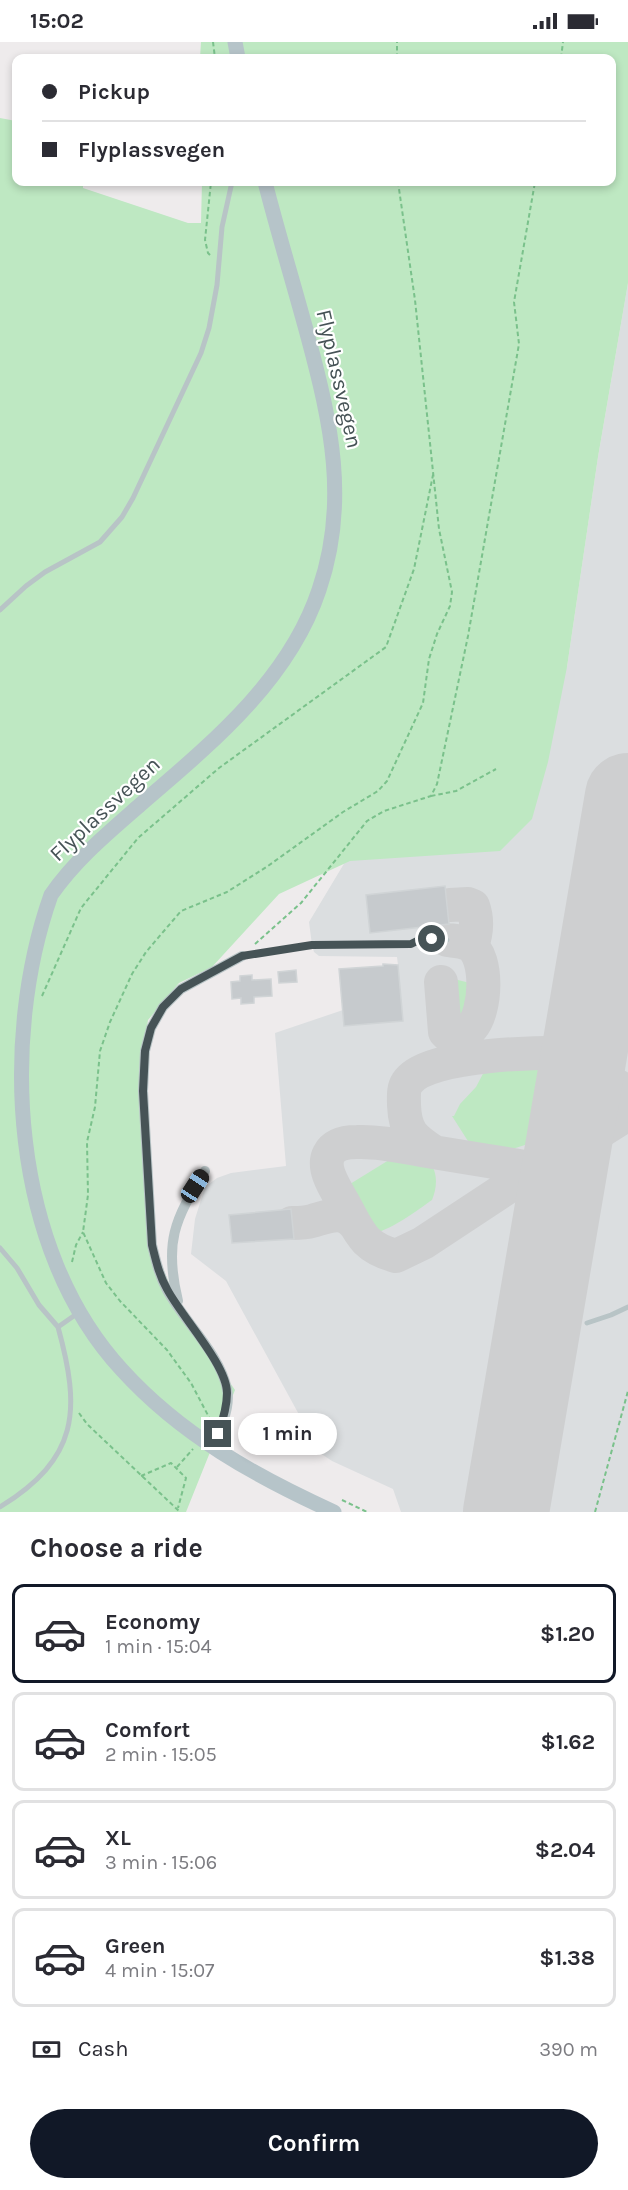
<!DOCTYPE html>
<meta charset="utf-8">
<style>
:root{--surface:#fff;--page:#f7f7f7;--text:#2b2b33;--muted:#7c7c81;--line:#e1e1e2;--accent:#111827}
body{margin:0;font-family:Karla,sans-serif;background:var(--page);color:var(--text);height:100vh;display:flex;flex-direction:column;font-size:22px;white-space:nowrap}
*{box-sizing:border-box;margin:0}
p{font-size:20px;color:var(--muted)}
.icon{flex:none;width:33px;height:33px;fill:none;stroke:currentColor;stroke-width:2;stroke-linecap:round;stroke-linejoin:round}
.map{position:relative;height:1470px;overflow:hidden}
.side{display:flex;flex-direction:column;background:var(--surface);flex:1}
.side>*{flex:none}
.top-card{position:absolute;left:12px;top:12px;width:604px;height:132px;border-radius:12px;box-shadow:0 3px 9px #0003;display:grid;align-content:center;height:132px;padding:0 30px;background:var(--surface)}
.end{position:absolute;width:27px;height:27px;margin:-14px;border:8px solid #465356;background:#fff;box-shadow:0 0 0 3px #fff}
.from{border-radius:50%}
.bubble{position:absolute;height:42px;border-radius:21px;background:var(--surface);box-shadow:0 3px 9px #0003;font-size:20px;font-weight:700;line-height:42px;text-align:center}
.car{position:absolute;width:18px;height:36px;margin:-18px -9px;border-radius:8px;box-shadow:0 0 4px 2px #0007;background:linear-gradient(#222 24%,#8ab4d8 0 40%,#222 0 76%,#8ab4d8 0 86%,#222 0)}
.top-card b{display:flex;align-items:center;gap:21px;height:57px;font-size:22px}
.top-card b+b{border-top:2px solid var(--line)}
.top-card i{width:15px;height:15px;background:var(--text)}
ul{padding:0;list-style:none}
li{display:flex;align-items:center;gap:18px;height:99px;margin:0 12px 9px;padding:0 18px;border:3px solid var(--line);border-radius:12px}
li div{flex:1}
li b{display:block;font-size:22px}
li em{font-style:normal;font-weight:700}
li.selected{border-color:var(--accent)}
li>.icon{width:54px;height:54px;stroke-width:1.5}
h2{padding:0 30px;font-size:27px;line-height:72px}
.pay{display:flex;align-items:center;gap:15px;height:66px;padding:0 30px;font-size:22px}
.pay p{margin-inline-start:auto}
.primary-button{display:flex;gap:12px;margin-top:auto;padding:12px 30px}
.primary-button a{flex:1;height:69px;border-radius:36px;background:var(--accent);color:#fff;font-size:24px;font-weight:700;line-height:69px;text-align:center}
.status{display:flex;justify-content:space-between;align-items:center;height:42px;padding:0 30px;background:var(--surface);direction:ltr}
.status svg{height:16px;fill:currentColor}
.map>svg:first-child{display:block}
.airport{fill:#dbdee0}
.green{fill:#bee8c2}
.lines{fill:none;stroke-linecap:round;stroke-linejoin:round}
.taxiway{stroke:#cecfd0;stroke-width:34}
.runway{stroke:#cecfd0;stroke-width:86}
.building{fill:#c6cacd;stroke:#d0d4d6;stroke-width:1.5}
.path{stroke:#7ac18b;stroke-width:2;stroke-dasharray:4.5 3;stroke-linecap:butt}
.lane{stroke:#b8c4c6;stroke-width:5}
.street{stroke:#b8c4c6;stroke-width:10}
.secondary{stroke:#b6c4c9;stroke-width:15}
.route{stroke:#465356;stroke-width:8}
.labels{text-anchor:middle;dominant-baseline:central;stroke-width:4.5;stroke-linejoin:round;paint-order:stroke}
.street-label{font-size:22px;fill:#465356;stroke:#fff}
</style>
<div class="status"><b>15:02</b><svg viewBox="0 0 49 12"><path d="M0 12V9h3v3zM5 12V6h3v6zM10 12V3h3v9zM15 12V0h3v12zM26 1h20v11H26zM47 4h2v5h-2z"/></svg></div>
<div class="map">
<svg width="628" height="1470" viewBox="0 0 628 1470">
<rect width="100%" height="100%" fill="#eeebec"/>
<path class="airport" d="M628,241V1470H401L393,1447L332,1419L320,1411L226,1239L191,1212L195,1177L205,1145L217,1136L231,1131L286,1124L275,991L343,968L398,923L397,915L319,914L314,910L312,903L309,880L369,780L567,625L598,415Z"/>
<path class="green" d="M201,0H628V241L598,415L567,625L548,720L532,777L500,809L350,819L279,852L212,925L179,941L148,978L139,1034L146,1157L160,1219L180,1268L235,1348L186,1470H0V76L16,79V140H83V146L188,181H201L202,140H612V16H200Z
M628,932V1010L619,991V983Z
M454,937L470,941L471,970L458,974Z
M530,1020L545,1027L539,1029L535,1047L534,1100L500,1111L473,1107L452,1074H454L460,1062L476,1045L486,1026Z
M402,1113C408,1113 417,1113 422,1115C439,1123 438,1144 432,1158C419,1167 387,1191 372,1191L352,1157L350,1142L389,1118Z"/>
<g class="lines">
<path class="taxiway" d="M626,766L628,795
M450,863L468,862L473,864C478,878 477,890 472,904
M604,892L617,868L628,855
M441,940L445,990L452,997C458,994 466,991 472,985C486,969 489,916 470,903C463,899 455,899 447,898
M434,1110C413,1096 405,1090 404,1063C404,1056 403,1047 407,1041C426,1010 550,1010 584,1011C595,1030 607,1041 628,1049
M559,1157L553,1139L537,1127C502,1121 468,1116 433,1110C408,1106 383,1099 357,1100C346,1100 334,1102 329,1112C321,1127 337,1149 344,1162C360,1191 363,1205 396,1214L423,1201L520,1137L537,1127L553,1124L588,1097L628,1072
M292,1181C299,1181 305,1181 312,1179C330,1174 343,1167 356,1184"/>
<path class="runway" d="M506,1470L628,754"/>
</g>
<path class="building" d="M445,844L449,882L370,891L366,853Z
M383,922L398,923L403,979L344,984L339,927L383,924Z
M296,928L297,940L279,941L278,930Z
M252,933V938L271,937L272,954L254,955V961L241,962V956L232,957L231,940L240,939V934Z
M291,1167L294,1197L232,1201L229,1173Z"/>
<g class="lines">
<path class="path" d="M213,0L215,16
M397,16V0
M561,16L563,0
M210,213L208,211L205,198L211,140
M431,754L456,749L496,727
M255,902L301,861L367,779L384,769L431,754L437,742L468,594L519,302L514,260L535,140
M42,954L81,866L138,796L219,726L386,605L414,527L433,433
M72,1220L76,1203L83,1190
M79,1371L87,1382L180,1470
M211,1379L191,1341L167,1308L120,1259L106,1241L83,1190L88,1153L87,1100L95,1065L100,1009L110,980L132,932L146,910L181,869L227,850L268,824L343,770L378,749L387,739L423,661L429,617L437,592L450,564L452,550L439,487L415,258L398,140
M177,1425L193,1407
M141,1434L171,1421L186,1436L178,1466
M342,1458L367,1470
M595,1470L628,1349"/>
<path class="lane" d="M0,568L26,544L45,530L100,500L122,475L133,456L201,311L209,286L217,243L222,185L232,140
M242,914L312,903L411,902L423,897L447,898
M0,1206L17,1226L39,1263L58,1285L78,1271
M587,1281L611,1273L628,1265
M0,1465C79,1416 81,1369 58,1285"/>
<path class="street" d="M178,1259C164,1201 174,1178 205,1129
M210,1405C220,1389 231,1366 227,1347C220,1312 184,1279 167,1248C159,1234 156,1219 152,1203L143,1049L145,1009L151,986L163,965L181,947L242,914"/>
<path class="secondary" d="M235,0L238,16
M265,140C278,191 294,243 308,295C331,380 349,461 319,548C289,638 212,701 141,762C109,790 76,817 51,853C0,997 10,1207 122,1328C181,1393 255,1434 334,1470"/>
</g>
<g class="lines">
<path class="route" d="M218,1392C223,1378 227,1365 227,1351C227,1323 181,1274 167,1247C159,1233 156,1219 152,1203L143,1049L145,1009L151,986L163,965L181,947L242,914L312,903L411,902L419,898L432,897"/>
</g>
<g class="labels">
<g class="street-label">
<text transform="translate(339 337) rotate(77)">Flyplassvegen</text>
<text transform="translate(105 767) rotate(-43)">Flyplassvegen</text>
</g>
</g>
</svg>
<i class="end from" style="left:432px;top:897px"></i>
<i class="end" style="left:218px;top:1392px"></i>
<div class="bubble" style="left:238px;top:1371px;width:99px">1 min</div>
<i class="car" style="left:195px;top:1144px;rotate:33deg"></i>
<div class="top-card">
<b><i class="from"></i>Pickup</b>
<b><i></i>Flyplassvegen</b>
</div>
</div>
<section class="side">
<h2>Choose a ride</h2>
<ul>
<li class="selected"><svg class="icon" aria-label="car" viewBox="0 0 24 24"><path d="M5 17H2v-5l4-1 3-4h7l3 4 3 1v5h-3M9 17h6M6 11h13"/><circle cx="7" cy="17" r="2"/><circle cx="17" cy="17" r="2"/></svg><div><b>Economy</b><p>1 min · 15:04</p></div><em>$1.20</em></li>
<li><svg class="icon" aria-label="car" viewBox="0 0 24 24"><path d="M5 17H2v-5l4-1 3-4h7l3 4 3 1v5h-3M9 17h6M6 11h13"/><circle cx="7" cy="17" r="2"/><circle cx="17" cy="17" r="2"/></svg><div><b>Comfort</b><p>2 min · 15:05</p></div><em>$1.62</em></li>
<li><svg class="icon" aria-label="car" viewBox="0 0 24 24"><path d="M5 17H2v-5l4-1 3-4h7l3 4 3 1v5h-3M9 17h6M6 11h13"/><circle cx="7" cy="17" r="2"/><circle cx="17" cy="17" r="2"/></svg><div><b>XL</b><p>3 min · 15:06</p></div><em>$2.04</em></li>
<li><svg class="icon" aria-label="car" viewBox="0 0 24 24"><path d="M5 17H2v-5l4-1 3-4h7l3 4 3 1v5h-3M9 17h6M6 11h13"/><circle cx="7" cy="17" r="2"/><circle cx="17" cy="17" r="2"/></svg><div><b>Green</b><p>4 min · 15:07</p></div><em>$1.38</em></li>
</ul>
<div class="pay"><svg class="icon" aria-label="cash" viewBox="0 0 24 24"><path d="M3 7h18v10H3z"/><circle cx="12" cy="12" r="2"/></svg>Cash<p>390 m</p></div>
<div class="primary-button"><a>Confirm</a></div>
</section>
